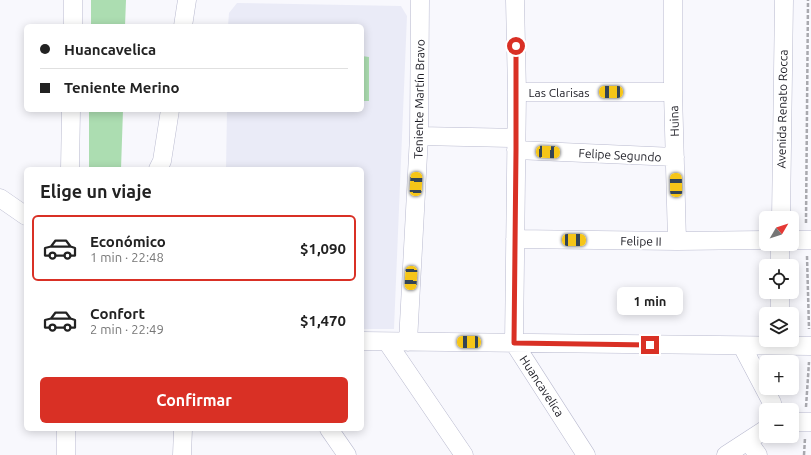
<!DOCTYPE html>
<html lang="es">
<meta charset="utf-8">
<style>
:root{--surface:#fff;--page:#f2f2f2;--text:#222;--muted:#767676;--line:#e0e0e0;--accent:#d93025}
body{margin:0;font-family:Ubuntu,sans-serif;background:var(--page);color:var(--text);height:100vh;display:flex;flex-direction:column;font-size:15px;white-space:nowrap}
*{box-sizing:border-box;margin:0}
p{font-size:13px;color:var(--muted)}
.icon{flex:none;width:22px;height:22px;fill:none;stroke:currentColor;stroke-width:2;stroke-linecap:round;stroke-linejoin:round}
.map{position:relative;flex:1;overflow:hidden}
.side{position:absolute;left:24px;top:167px;width:340px;height:264px;display:flex;flex-direction:column;background:var(--surface);border-radius:6px;box-shadow:0 2px 10px #0003}
.side>*{flex:none}
.top-card{position:absolute;left:24px;top:24px;width:340px;height:88px;border-radius:6px;box-shadow:0 2px 10px #0003;display:grid;align-content:center;height:88px;padding:0 16px;background:var(--surface)}
.needle{width:26px;rotate:51deg}
.buttons{position:absolute;left:759px;top:211px;display:grid;gap:8px}
.buttons a{display:grid;place-items:center;width:40px;height:40px;border-radius:6px;background:var(--surface);box-shadow:0 2px 10px #0003;font-size:20px}
.end{position:absolute;width:18px;height:18px;margin:-9px;border:5px solid #d93025;background:#fff;box-shadow:0 0 0 2px #fff}
.from{border-radius:50%}
.bubble{position:absolute;height:28px;border-radius:6px;background:var(--surface);box-shadow:0 2px 10px #0003;font-size:13px;font-weight:700;line-height:28px;text-align:center}
.car{position:absolute;width:12px;height:24px;margin:-12px -6px;border-radius:5px;box-shadow:0 0 3px 1px #0007;background:linear-gradient(#f5c518 24%,#345 0 40%,#f5c518 0 76%,#345 0 86%,#f5c518 0)}
.top-card b{display:flex;align-items:center;gap:14px;height:38px;font-size:15px}
.top-card b+b{border-top:1px solid var(--line)}
.top-card i{width:10px;height:10px;background:var(--text)}
ul{padding:0;list-style:none}
li{display:flex;align-items:center;gap:12px;height:66px;margin:0 8px 6px;padding:0 8px;border:2px solid transparent;border-radius:6px}
li div{flex:1}
li b{display:block;font-size:15px}
li em{font-style:normal;font-weight:700}
li.on{border-color:var(--accent)}
li>.icon{width:36px;height:36px;stroke-width:1.5}
h2{padding:0 16px;font-size:18px;line-height:48px}
.cta{display:flex;gap:8px;margin-top:auto;padding:8px 16px}
.cta a{flex:1;height:46px;border-radius:6px;background:var(--accent);color:#fff;font-size:16px;font-weight:700;line-height:46px;text-align:center}
.map>svg:first-child{display:block}
.built{fill:#eaebf7}
.green{fill:#acddb1}
.lines{fill:none;stroke-linecap:round;stroke-linejoin:round}
.minor-casing{stroke:#b9bacf;stroke-width:19}
.path{stroke:#a8a8ae;stroke-width:2.5;stroke-dasharray:4 2;stroke-linecap:butt}
.minor{stroke:#fff;stroke-width:18}
.route{stroke:#d93025;stroke-width:5}
.labels{text-anchor:middle;dominant-baseline:central;stroke-width:4;stroke-linejoin:round;paint-order:stroke}
.street-label{font-size:12px;fill:#1b1b23;stroke:#fff}
</style>
<div class="map">
<svg width="811" height="455" viewBox="0 0 811 455">
<rect width="100%" height="100%" fill="#f8f8fd"/>
<path class="built" d="M237,3L401,6L407,16L394,329H362V169H226L227,110H362V26H228L229,13Z"/>
<path class="green" d="M91,0H126L125,26H91Z
M362,56L369,57V101H362Z
M89,110H123L121,169H89Z"/>
<g class="lines">
<g class="minor-casing">
<path id="minor" d="M515,0L517,92L514,343L586,455
M673,0V92L677,241
M73,26V0
M183,26L187,0
M517,92H673
M419,136L516,138
M516,150L675,157
M70,169L71,110
M158,169L162,161L170,110
M0,198L26,216
M781,218L784,0
M515,239L677,241L766,240
M792,240H811
M780,266V244
M780,314V292
M362,341L811,346
M387,342L464,455
M408,342L419,136L420,0
M742,346L772,403L774,410
M792,422H811
M329,429L347,455
M748,441L758,455
M66,455V429
M182,455L183,429
M726,455L766,429"/>
</g>
<path class="path" d="M806,223L808,0
M807,256L809,329
M806,407L809,362
M804,455L805,438"/>
<use href="#minor" class="minor"/>
</g>
<g class="lines">
<path class="route" d="M516,46V150L514,343L650,345"/>
</g>
<g class="labels">
<g class="street-label">
<text x="559" y="92">Las Clarisas</text>
<text transform="translate(419 99) rotate(-89)">Teniente Martín Bravo</text>
<text transform="translate(782 109) rotate(-89)">Avenida Renato Rocca</text>
<text transform="translate(674 121) rotate(-92)">Huina</text>
<text transform="translate(620 155) rotate(3)">Felipe Segundo</text>
<text transform="translate(641 241) rotate(1)">Felipe II</text>
<text transform="translate(542 386) rotate(57)">Huancavelica</text>
</g>
</g>
</svg>
<div class="buttons">
<a><svg class="needle" viewBox="-14 -14 28 28"><path d="M0-13l5 13h-10z" fill="#e53935"/><path d="M0 13l5-13h-10z" fill="#767676"/></svg></a>
<a><svg class="icon" aria-label="locate" viewBox="0 0 24 24"><circle cx="12" cy="12" r="6"/><path d="M12 2v4M12 18v4M2 12h4M18 12h4"/></svg></a>
<a><svg class="icon" aria-label="layers" viewBox="0 0 24 24"><path d="M12 4l9 5-9 5-9-5zM3 14l9 5 9-5"/></svg></a>
<a>+</a>
<a>−</a>
</div>
<i class="end from" style="left:516px;top:46px"></i>
<i class="end" style="left:650px;top:345px"></i>
<div class="bubble" style="left:617px;top:287px;width:66px">1 min</div>
<i class="car" style="left:611px;top:92px;rotate:270deg"></i>
<i class="car" style="left:548px;top:152px;rotate:93deg"></i>
<i class="car" style="left:416px;top:184px;rotate:3deg"></i>
<i class="car" style="left:676px;top:185px;rotate:359deg"></i>
<i class="car" style="left:574px;top:240px;rotate:91deg"></i>
<i class="car" style="left:411px;top:278px;rotate:183deg"></i>
<i class="car" style="left:469px;top:342px;rotate:271deg"></i>
<div class="top-card">
<b><i class="from"></i>Huancavelica</b>
<b><i></i>Teniente Merino</b>
</div>
<section class="side">
<h2>Elige un viaje</h2>
<ul>
<li class="on"><svg class="icon" aria-label="car" viewBox="0 0 24 24"><path d="M5 17H2v-5l4-1 3-4h7l3 4 3 1v5h-3M9 17h6M6 11h13"/><circle cx="7" cy="17" r="2"/><circle cx="17" cy="17" r="2"/></svg><div><b>Económico</b><p>1 min · 22:48</p></div><em>$1,090</em></li>
<li><svg class="icon" aria-label="car" viewBox="0 0 24 24"><path d="M5 17H2v-5l4-1 3-4h7l3 4 3 1v5h-3M9 17h6M6 11h13"/><circle cx="7" cy="17" r="2"/><circle cx="17" cy="17" r="2"/></svg><div><b>Confort</b><p>2 min · 22:49</p></div><em>$1,470</em></li>
</ul>
<div class="cta"><a>Confirmar</a></div>
</section>
</div>
